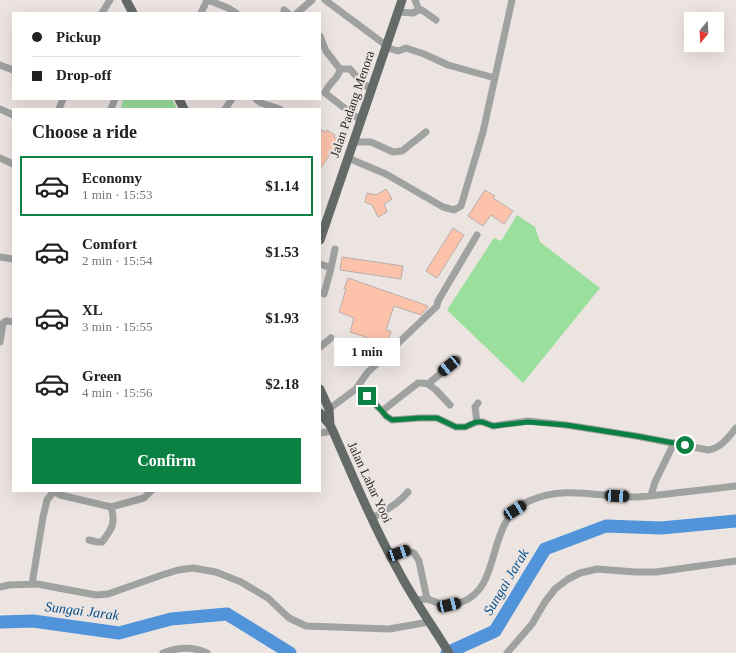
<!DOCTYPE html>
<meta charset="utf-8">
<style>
:root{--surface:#fff;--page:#f6f6f6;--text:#222;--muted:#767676;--line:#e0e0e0;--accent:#0b8043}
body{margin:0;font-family:"Times New Roman",serif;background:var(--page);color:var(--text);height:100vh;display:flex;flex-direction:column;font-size:15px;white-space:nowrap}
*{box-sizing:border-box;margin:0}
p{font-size:13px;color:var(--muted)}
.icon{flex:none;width:22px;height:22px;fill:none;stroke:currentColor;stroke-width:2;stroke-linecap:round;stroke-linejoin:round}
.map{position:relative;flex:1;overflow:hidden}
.details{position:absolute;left:12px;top:108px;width:309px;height:384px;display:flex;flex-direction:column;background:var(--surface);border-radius:0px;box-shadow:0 4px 16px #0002}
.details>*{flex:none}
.guide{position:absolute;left:12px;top:12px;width:309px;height:88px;border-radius:0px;box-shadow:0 4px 16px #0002;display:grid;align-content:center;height:88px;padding:0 20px;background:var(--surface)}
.needle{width:26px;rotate:198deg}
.fabs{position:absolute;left:684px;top:12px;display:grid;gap:8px}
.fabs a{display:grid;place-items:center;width:40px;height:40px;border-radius:0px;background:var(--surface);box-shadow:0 4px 16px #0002;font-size:20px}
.end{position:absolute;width:18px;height:18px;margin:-9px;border:5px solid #0b8043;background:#fff;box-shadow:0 0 0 2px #fff}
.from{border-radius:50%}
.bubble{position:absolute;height:28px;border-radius:0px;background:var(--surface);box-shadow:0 4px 16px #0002;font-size:13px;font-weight:700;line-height:28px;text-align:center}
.car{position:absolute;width:12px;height:24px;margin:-12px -6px;border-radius:5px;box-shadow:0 0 3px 1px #0007;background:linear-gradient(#222 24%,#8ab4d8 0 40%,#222 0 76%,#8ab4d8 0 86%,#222 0)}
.guide b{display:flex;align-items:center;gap:14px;height:38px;font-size:15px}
.guide b+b{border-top:1px solid var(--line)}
.guide i{width:10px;height:10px;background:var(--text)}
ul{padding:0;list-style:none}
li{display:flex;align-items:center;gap:12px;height:60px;margin:0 8px 6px;padding:0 12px;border:2px solid transparent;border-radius:0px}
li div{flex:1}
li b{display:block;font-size:15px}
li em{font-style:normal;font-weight:700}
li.active{border-color:var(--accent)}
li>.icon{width:36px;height:36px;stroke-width:1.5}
h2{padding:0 20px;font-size:18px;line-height:48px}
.primary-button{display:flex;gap:8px;margin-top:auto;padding:8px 20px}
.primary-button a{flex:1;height:46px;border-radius:0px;background:var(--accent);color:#fff;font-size:16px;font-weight:700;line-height:46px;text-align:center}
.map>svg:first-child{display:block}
.green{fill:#9adf9c}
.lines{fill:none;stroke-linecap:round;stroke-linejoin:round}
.river{stroke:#5194d9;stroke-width:13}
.building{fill:#fcc2aa;stroke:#b7afac}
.minor{stroke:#9fa2a1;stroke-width:7}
.major{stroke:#646a68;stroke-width:9}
.route{stroke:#0b8043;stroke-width:5}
.labels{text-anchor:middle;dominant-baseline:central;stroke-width:4;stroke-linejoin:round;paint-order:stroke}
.street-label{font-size:13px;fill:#2e2b2a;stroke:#ece4e1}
.water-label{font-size:14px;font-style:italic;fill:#004f8e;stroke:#ece4e1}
</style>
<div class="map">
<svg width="736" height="653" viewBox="0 0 736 653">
<rect width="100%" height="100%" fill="#ece4e1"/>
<path class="green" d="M123,99H172L177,109H121Z
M517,215L535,227L540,242L600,288L523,383L447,310L494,238L501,241Z"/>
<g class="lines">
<path class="river" d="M0,622L33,621L119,633L171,619L227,614L290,653
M447,653L495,631L545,549L606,526L661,528L736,521"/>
</g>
<path class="building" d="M320,129L325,132L327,130L335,135L334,137L339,141L320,169Z
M386,189L392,199L384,204L387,212L378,217L372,205L365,202L367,193L376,195Z
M485,190L495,196L493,198L513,211L504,224L491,215L483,226L468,216Z
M453,228L464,235L437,278L426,271Z
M342,257L403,266L401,279L340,270Z
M348,278L428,306L426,309L421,315L394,306L386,330L391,331L387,344L350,332L354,318L339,312L346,289H344Z"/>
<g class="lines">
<path class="minor" d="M208,0L228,8L236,13
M325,0L391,49L398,51L406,48L424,54L448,65L495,78
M415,0L419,10
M284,10L288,13
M398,12L413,13L419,10H422L436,20
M102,13L110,0
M201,13L207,0
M297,13L312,0
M320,36L326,51L340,69
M0,65L13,70
M340,69C339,79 328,83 325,93L360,120
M340,69H350L362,83L371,89
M256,99L261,103L280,109
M0,109L13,115
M59,109L63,99
M111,109L115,99
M225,109L232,99
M353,142H371L393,152L402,151L426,132
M0,158L13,164
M348,158L386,174L443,207L454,210L461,206L483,132L512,0
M0,257L13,259
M320,264L331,268L324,294
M331,268L335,249
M0,342L3,323L6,321L13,322
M320,347L331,338
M428,384L436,390L450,405
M356,389L362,391L382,411L386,416L392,420L419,418H437L456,427H465L477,422H483L493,426L528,421L566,425L636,436L708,450C721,448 728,438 736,428
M329,409L356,389L367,373L437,306L438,301L477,235
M382,411L418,383H423L428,384L458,359
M477,422L475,407L478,403
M320,433L333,431
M53,491L60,495L111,507L144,498L151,491
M651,495L655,482L674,443
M372,518C386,511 398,504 408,492
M89,540L97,542H102C112,529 116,523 111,507
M391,556L407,551L414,553L419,561L427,599
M32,584L43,517L47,500L54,491
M0,587L9,585L37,584L96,595L108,594L162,575L178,570L193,568L216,572L241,582L268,598L289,618L306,626L389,629L429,622
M415,600C419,600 423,599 427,599C431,600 435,602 438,603C446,606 454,605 462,602C504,586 484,521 529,501C566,485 597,497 634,497C645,497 656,495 667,494C690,491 713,489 736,486
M163,653C178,647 192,646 207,653
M507,653L532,624L545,602L555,589L568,579L580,573L597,569L635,572H656L736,561"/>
<path class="major" d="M126,0L133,13
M179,99L184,109
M320,240L402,0
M320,389L329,409L330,425L333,431C353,477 373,525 398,570C413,599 432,625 449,653
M320,413L330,425"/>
</g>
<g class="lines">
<path class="route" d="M367,396L382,411L386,416L392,420L419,418H437L456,427H465L476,422H482L493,426L528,422L566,425L636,436L685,445"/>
</g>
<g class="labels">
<g class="street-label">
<text transform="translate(352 104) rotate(-71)">Jalan Padang Menora</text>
<text transform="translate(370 482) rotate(65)">Jalan Lahar Yooi</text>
</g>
<g class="water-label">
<text transform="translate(506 582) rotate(-59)">Sungai Jarak</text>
<text transform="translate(82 611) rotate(7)">Sungai Jarak</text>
</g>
</g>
</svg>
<div class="fabs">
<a><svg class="needle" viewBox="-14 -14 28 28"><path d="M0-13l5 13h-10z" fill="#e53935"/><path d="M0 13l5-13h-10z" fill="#767676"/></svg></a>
</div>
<i class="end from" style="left:685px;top:445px"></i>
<i class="end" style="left:367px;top:396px"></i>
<div class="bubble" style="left:334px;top:338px;width:66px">1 min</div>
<i class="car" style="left:449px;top:366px;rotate:231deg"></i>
<i class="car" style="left:617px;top:496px;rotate:93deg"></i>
<i class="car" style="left:515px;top:510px;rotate:57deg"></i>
<i class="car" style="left:399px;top:553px;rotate:71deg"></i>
<i class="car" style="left:449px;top:605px;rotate:77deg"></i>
<div class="guide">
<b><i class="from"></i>Pickup</b>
<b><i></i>Drop-off</b>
</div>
<section class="details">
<h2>Choose a ride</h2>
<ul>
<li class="active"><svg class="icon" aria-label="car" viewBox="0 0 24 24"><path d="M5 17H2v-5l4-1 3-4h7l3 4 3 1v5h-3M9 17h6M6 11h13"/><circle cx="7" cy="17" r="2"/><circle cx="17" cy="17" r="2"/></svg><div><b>Economy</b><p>1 min · 15:53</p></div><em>$1.14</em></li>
<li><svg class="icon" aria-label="car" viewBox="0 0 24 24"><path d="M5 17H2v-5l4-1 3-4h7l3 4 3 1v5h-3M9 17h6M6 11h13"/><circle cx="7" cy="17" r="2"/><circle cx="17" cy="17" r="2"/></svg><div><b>Comfort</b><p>2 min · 15:54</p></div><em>$1.53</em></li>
<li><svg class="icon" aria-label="car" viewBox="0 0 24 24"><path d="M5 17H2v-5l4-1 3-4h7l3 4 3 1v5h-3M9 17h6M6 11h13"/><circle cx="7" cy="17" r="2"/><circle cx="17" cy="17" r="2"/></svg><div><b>XL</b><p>3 min · 15:55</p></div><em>$1.93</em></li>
<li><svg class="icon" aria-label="car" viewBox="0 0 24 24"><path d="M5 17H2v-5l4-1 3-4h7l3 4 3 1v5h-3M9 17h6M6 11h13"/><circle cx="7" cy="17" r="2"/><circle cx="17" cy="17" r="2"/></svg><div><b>Green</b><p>4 min · 15:56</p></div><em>$2.18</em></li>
</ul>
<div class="primary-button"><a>Confirm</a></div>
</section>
</div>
